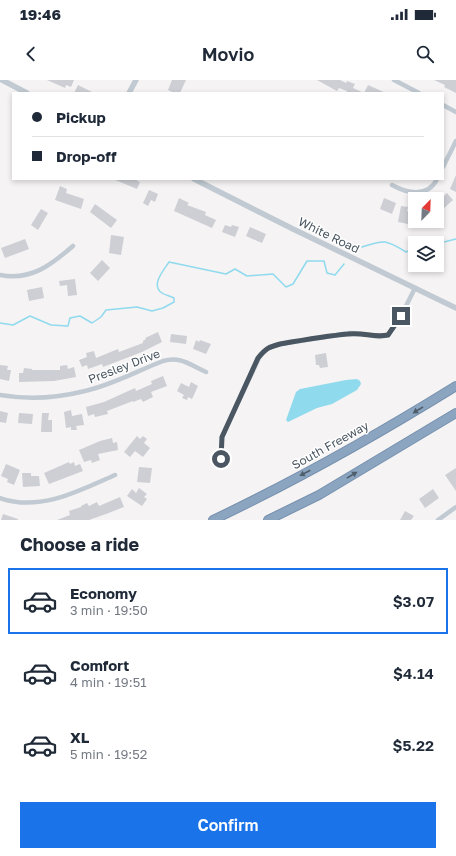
<!DOCTYPE html>
<meta charset="utf-8">
<style>
:root{--surface:#fff;--page:#f6f6f7;--text:#1f2937;--muted:#747a83;--line:#e0e1e3;--accent:#1a73e8}
body{margin:0;font-family:"Golos Text",sans-serif;background:var(--page);color:var(--text);height:100vh;display:flex;flex-direction:column;font-size:15px;white-space:nowrap}
*{box-sizing:border-box;margin:0}
p{font-size:13px;color:var(--muted)}
.icon{flex:none;width:22px;height:22px;fill:none;stroke:currentColor;stroke-width:2;stroke-linecap:round;stroke-linejoin:round}
.map{position:relative;height:440px;overflow:hidden}
.details{display:flex;flex-direction:column;background:var(--surface);flex:1}
.details>*{flex:none}
.banner{position:absolute;left:12px;top:12px;width:432px;height:88px;border-radius:0px;box-shadow:0 2px 6px #0003;display:grid;align-content:center;height:88px;padding:0 20px;background:var(--surface)}
.needle{width:26px;rotate:23deg}
.fabs{position:absolute;left:408px;top:112px;display:grid;gap:8px}
.fabs a{display:grid;place-items:center;width:36px;height:36px;border-radius:0px;background:var(--surface);box-shadow:0 2px 6px #0003;font-size:20px}
.end{position:absolute;width:18px;height:18px;margin:-9px;border:5px solid #4a5661;background:#fff;box-shadow:0 0 0 2px #fff}
.from{border-radius:50%}
.banner b{display:flex;align-items:center;gap:14px;height:38px;font-size:15px}
.banner b+b{border-top:1px solid var(--line)}
.banner i{width:10px;height:10px;background:var(--text)}
ul{padding:0;list-style:none}
li{display:flex;align-items:center;gap:12px;height:66px;margin:0 8px 6px;padding:0 12px;border:2px solid transparent;border-radius:0px}
li div{flex:1}
li b{display:block;font-size:15px}
li em{font-style:normal;font-weight:600}
li.active{border-color:var(--accent)}
li>.icon{width:36px;height:36px;stroke-width:1.5}
h2{padding:0 20px;font-size:18px;line-height:48px}
.primary-button{display:flex;gap:8px;margin-top:auto;padding:8px 20px}
.primary-button a{flex:1;height:46px;border-radius:0px;background:var(--accent);color:#fff;font-size:16px;font-weight:600;line-height:46px;text-align:center}
.status{display:flex;justify-content:space-between;align-items:center;height:28px;padding:0 20px;background:var(--surface);direction:ltr}
.status svg{height:11px;fill:currentColor}
header{display:flex;justify-content:space-between;align-items:center;height:52px;padding:0 20px;background:var(--surface);font-size:18px;font-weight:600}
.map>svg:first-child{display:block}
.water{fill:#90daee}
.lines{fill:none;stroke-linecap:round;stroke-linejoin:round}
.stream{stroke:#90daee;stroke-width:1.5}
.building{fill:#cdcfd5}
.motorway-casing{stroke:#7690ad;stroke-width:10}
.minor{stroke:#c1cad2;stroke-width:4.5}
.tertiary{stroke:#c1cad2;stroke-width:5.5}
.motorway{stroke:#8ba5c1;stroke-width:8}
.oneway{fill:#505e6b}
.route{stroke:#4a5661;stroke-width:5}
.labels{text-anchor:middle;dominant-baseline:central;stroke-width:3;stroke-linejoin:round;paint-order:stroke}
.street-label{font-size:12px;fill:#4a5661;stroke:#fff}
</style>
<div class="status"><b>19:46</b><svg viewBox="0 0 49 12"><path d="M0 12V9h3v3zM5 12V6h3v6zM10 12V3h3v9zM15 12V0h3v12zM26 1h20v11H26zM47 4h2v5h-2z"/></svg></div>
<header><svg class="icon" aria-label="back" viewBox="0 0 24 24"><path d="M15 5l-7 7 7 7"/></svg>Movio<svg class="icon" aria-label="search" viewBox="0 0 24 24"><circle cx="10" cy="10" r="6"/><path d="M15 15l6 6"/></svg></header>
<div class="map">
<svg width="456" height="440" viewBox="0 0 456 440">
<rect width="100%" height="100%" fill="#f5f3f3"/>
<path class="water" d="M357,299L360,301L361,304L357,310L332,324L317,328L288,342L286,340L296,312L300,309L346,300Z"/>
<g class="lines">
<path class="stream" d="M424,163L444,162L456,159
M362,167C384,160 385,159 406,172L415,168
M0,243L13,245L30,236L51,245L68,246L70,238L80,236L92,243L101,237L106,230L137,227L152,231L163,228L174,222V218C170,216 165,215 162,213C150,205 164,190 169,182L226,194L235,189L247,196L273,194L286,207L293,204L307,181H324L327,193L335,195L344,184"/>
</g>
<path class="building" d="M47,0H74L71,7L66,5L65,8Z
M172,0H186L180,13H174L168,10Z
M317,0H340L346,3L347,1L355,4L353,8L364,13L368,5L386,13H346L347,11L339,8L337,11Z
M434,0H456V13L444,7L445,5Z
M78,5L94,13H74Z
M456,95V112L450,109Z
M113,99H138L137,101L140,102L137,109Z
M60,106L67,109L66,113L84,119L81,129L55,120Z
M149,110L158,114L155,122L151,120L148,126L143,123Z
M447,113L453,120L443,129L437,122Z
M179,118L189,123L187,125L206,132L205,135L216,140L212,148L174,131Z
M384,118L396,123L392,134L380,129Z
M95,124L117,140L111,148L90,132Z
M401,126L408,127L407,131L415,133L413,145L398,142Z
M41,129L48,133L38,150L31,145Z
M225,145L231,147L232,145L239,147L235,157L222,152Z
M250,147L266,154L262,163L246,156Z
M111,155L124,157L121,175L109,173Z
M25,159L29,169L5,178L1,168Z
M102,180L110,188L98,201L90,193Z
M75,199L77,215L68,216L67,205L60,206L59,201Z
M42,207L44,218L29,221L27,210Z
M158,252L162,262L142,272L103,287L102,284L88,289L87,285L82,287L79,280L87,277L86,273L94,271L96,278L118,269L119,272L143,263V261L146,259L145,258Z
M171,254L187,256L186,264L170,262Z
M196,260L199,262L200,260L211,264L206,274L193,269Z
M326,273L328,287L320,288L319,285H316L315,275Z
M0,285L8,286L7,290H11L9,301L0,299Z
M67,285L68,289L74,287L76,297L54,301L19,302V293H23L24,288L32,289V290H60V286Z
M163,296L167,306L151,312L153,317L143,322L141,319L133,322V321L107,331L108,334L95,337L94,334L88,336L86,327L104,322L135,308L136,311L152,304L151,301Z
M191,302L198,306L192,319L188,317L187,320L182,318L184,315L177,311L181,303L189,307Z
M71,330L72,336L82,334L84,345L76,346L77,350H71V347L66,348L64,332Z
M0,331L8,333L6,343L0,342Z
M19,333L33,334L32,344L18,343Z
M42,333H49L48,340H52V352H41Z
M137,356L140,359L143,356L147,359L144,363L150,368L143,377L135,371L130,377L124,372Z
M112,358L113,363L117,362L118,370L98,374L100,380L92,383L91,380L84,382L79,370L100,361Z
M69,382L70,384L74,382L75,386L80,384L83,391L49,404L44,393Z
M6,384L20,390L14,405L7,402L8,399L1,396Z
M139,387L152,388L150,403L137,402Z
M456,388V411L445,395Z
M22,393H31V396H39L40,406L23,407Z
M139,408L147,414L144,417L147,419L142,426L127,416L132,409L136,413Z
M433,409L439,418L425,428L419,419Z
M120,417L124,427L106,434L89,440H57L70,435L69,431L81,427V426L87,423L89,426L97,422L99,426Z
M405,431L414,436L411,440H400Z
M3,434L18,439V440H1Z"/>
<g class="lines">
<g class="motorway-casing">
<path id="motorway" d="M213,440C297,400 377,355 456,306
M268,440L319,415L456,333"/>
</g>
<path class="minor" d="M394,0L419,13
M443,25L456,32
M443,87L456,61
M392,105C406,113 428,118 437,99
M0,195C31,201 51,185 73,166
M0,315C29,320 57,318 85,311C112,305 137,291 163,281C181,276 190,285 206,292
M221,379L222,357L259,278C266,268 269,267 281,264L350,253L364,254L379,257L388,255L401,236L415,208
M0,418C40,432 79,411 115,395
M438,440L456,427"/>
<path class="tertiary" d="M2,0L27,13
M129,13L136,0
M194,99L293,149L456,228"/>
<use href="#motorway" class="motorway"/>
</g>
<defs><path id="oneway-solid" d="M-6-.8H1V-3.2L6.5 0L1 3.2V.8H-6Z"/></defs>
<g class="oneway">
<use href="#oneway-solid" transform="translate(418 330) rotate(148)"/>
<use href="#oneway-solid" transform="translate(305 393) rotate(152)"/>
<use href="#oneway-solid" transform="translate(352 395) rotate(-31)"/>
</g>
<g class="lines">
<path class="route" d="M221,379L222,357L258,278C266,268 269,267 280,264C303,260 326,256 348,254C363,252 374,258 388,255L401,236"/>
</g>
<g class="labels">
<g class="street-label">
<text transform="translate(329 155) rotate(26)">White Road</text>
<text transform="translate(124 286) rotate(-21)">Presley Drive</text>
<text transform="translate(330 365) rotate(-29)">South Freeway</text>
</g>
</g>
</svg>
<div class="fabs">
<a><svg class="needle" viewBox="-14 -14 28 28"><path d="M0-13l5 13h-10z" fill="#e53935"/><path d="M0 13l5-13h-10z" fill="#747a83"/></svg></a>
<a><svg class="icon" aria-label="layers" viewBox="0 0 24 24"><path d="M12 4l9 5-9 5-9-5zM3 14l9 5 9-5"/></svg></a>
</div>
<i class="end from" style="left:221px;top:379px"></i>
<i class="end" style="left:401px;top:236px"></i>
<div class="banner">
<b><i class="from"></i>Pickup</b>
<b><i></i>Drop-off</b>
</div>
</div>
<section class="details">
<h2>Choose a ride</h2>
<ul>
<li class="active"><svg class="icon" aria-label="car" viewBox="0 0 24 24"><path d="M5 17H2v-5l4-1 3-4h7l3 4 3 1v5h-3M9 17h6M6 11h13"/><circle cx="7" cy="17" r="2"/><circle cx="17" cy="17" r="2"/></svg><div><b>Economy</b><p>3 min · 19:50</p></div><em>$3.07</em></li>
<li><svg class="icon" aria-label="car" viewBox="0 0 24 24"><path d="M5 17H2v-5l4-1 3-4h7l3 4 3 1v5h-3M9 17h6M6 11h13"/><circle cx="7" cy="17" r="2"/><circle cx="17" cy="17" r="2"/></svg><div><b>Comfort</b><p>4 min · 19:51</p></div><em>$4.14</em></li>
<li><svg class="icon" aria-label="car" viewBox="0 0 24 24"><path d="M5 17H2v-5l4-1 3-4h7l3 4 3 1v5h-3M9 17h6M6 11h13"/><circle cx="7" cy="17" r="2"/><circle cx="17" cy="17" r="2"/></svg><div><b>XL</b><p>5 min · 19:52</p></div><em>$5.22</em></li>
</ul>
<div class="primary-button"><a>Confirm</a></div>
</section>
